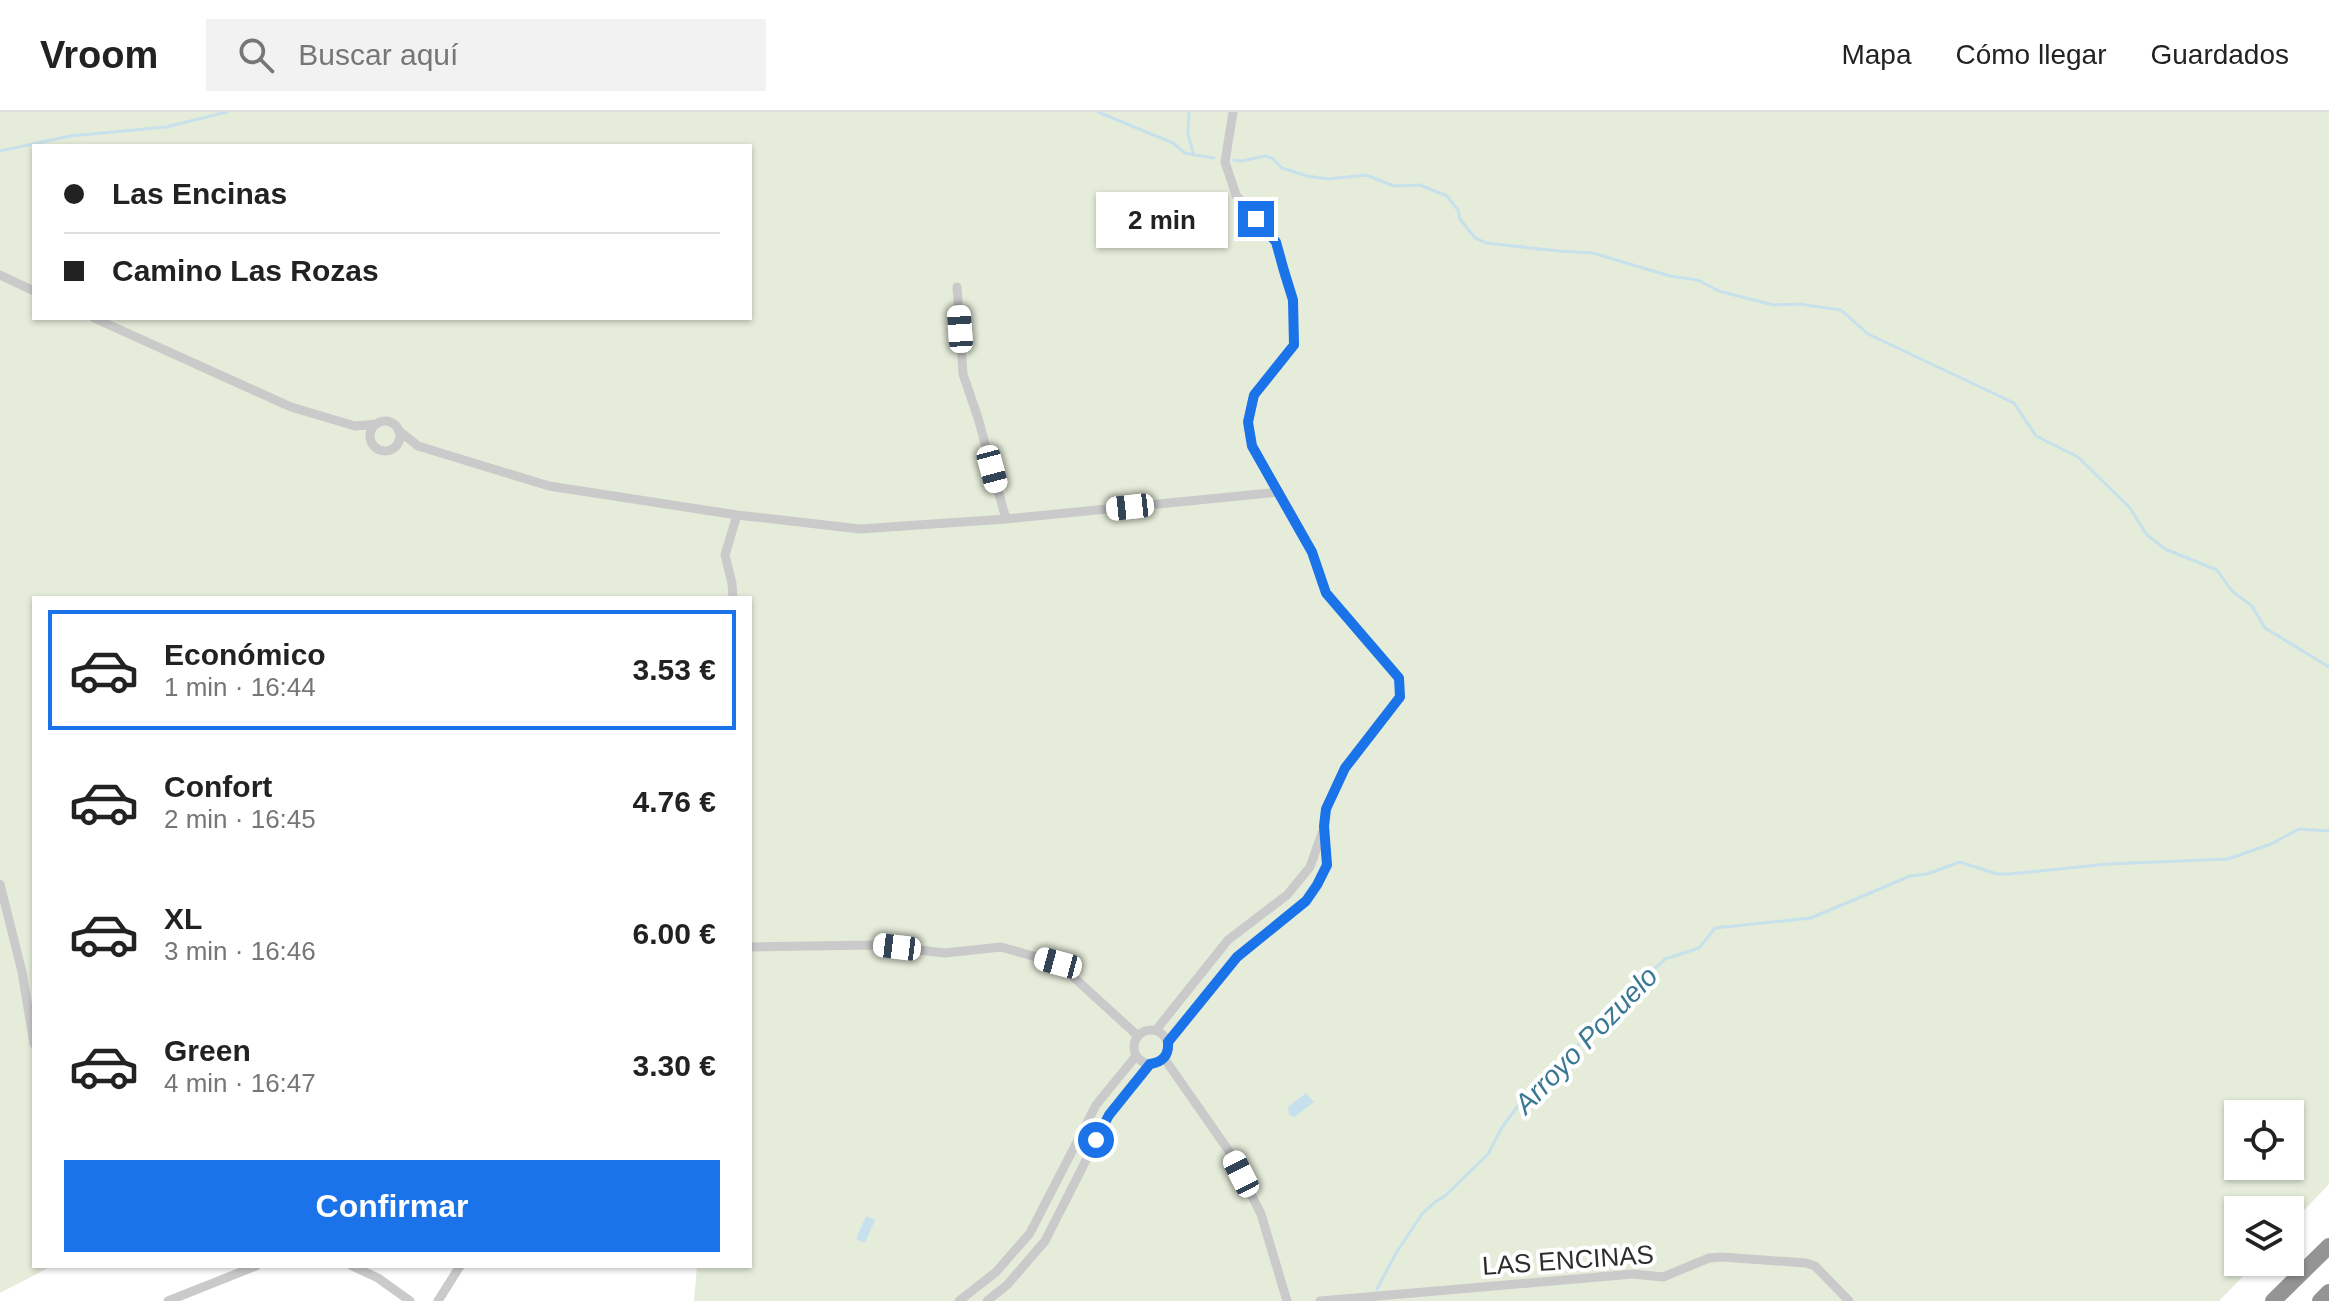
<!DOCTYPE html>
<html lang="es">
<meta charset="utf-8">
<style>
:root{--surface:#fff;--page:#f2f2f2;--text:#222;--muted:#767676;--line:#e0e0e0;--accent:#1a73e8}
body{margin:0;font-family:Helvetica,sans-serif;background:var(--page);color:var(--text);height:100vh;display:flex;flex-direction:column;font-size:30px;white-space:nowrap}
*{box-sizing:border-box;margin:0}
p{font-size:26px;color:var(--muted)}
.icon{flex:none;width:44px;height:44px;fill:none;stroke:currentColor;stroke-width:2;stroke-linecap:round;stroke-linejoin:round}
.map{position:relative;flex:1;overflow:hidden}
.details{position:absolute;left:32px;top:484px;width:720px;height:672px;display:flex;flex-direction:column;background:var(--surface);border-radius:0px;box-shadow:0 2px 6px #0004}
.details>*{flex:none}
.guide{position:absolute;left:32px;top:32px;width:720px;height:176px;border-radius:0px;box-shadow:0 2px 6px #0004;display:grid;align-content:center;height:176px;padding:0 32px;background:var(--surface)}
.tools{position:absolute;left:2224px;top:988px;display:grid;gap:16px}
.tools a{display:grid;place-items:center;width:80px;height:80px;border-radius:0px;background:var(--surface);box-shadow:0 2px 6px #0004;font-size:40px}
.end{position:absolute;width:36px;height:36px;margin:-18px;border:10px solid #1a73e8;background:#fff;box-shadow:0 0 0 4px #fff}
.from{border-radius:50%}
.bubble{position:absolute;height:56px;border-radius:0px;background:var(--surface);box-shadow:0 2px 6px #0004;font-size:26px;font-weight:700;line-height:56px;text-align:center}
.car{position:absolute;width:24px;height:48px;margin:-24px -12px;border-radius:10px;box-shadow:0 0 6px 2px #0007;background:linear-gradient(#fff 24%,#345 0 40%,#fff 0 76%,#345 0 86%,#fff 0)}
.guide b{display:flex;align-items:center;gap:28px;height:76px;font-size:30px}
.guide b+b{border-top:2px solid var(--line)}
.guide i{width:20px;height:20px;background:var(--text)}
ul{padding:14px 0 0;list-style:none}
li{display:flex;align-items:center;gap:24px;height:120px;margin:0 16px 12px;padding:0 16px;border:4px solid transparent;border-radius:0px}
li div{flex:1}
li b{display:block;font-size:30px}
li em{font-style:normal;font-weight:700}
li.selected{border-color:var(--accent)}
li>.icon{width:72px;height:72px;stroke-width:1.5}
.button{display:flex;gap:16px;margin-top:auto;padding:16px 32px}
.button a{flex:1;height:92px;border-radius:0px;background:var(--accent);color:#fff;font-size:32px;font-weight:700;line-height:92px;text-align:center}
header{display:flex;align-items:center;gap:48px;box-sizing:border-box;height:112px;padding:0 40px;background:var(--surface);border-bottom:2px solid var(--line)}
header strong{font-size:38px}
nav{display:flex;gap:44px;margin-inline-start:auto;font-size:28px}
.search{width:560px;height:72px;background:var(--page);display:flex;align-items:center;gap:20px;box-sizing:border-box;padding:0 28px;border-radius:0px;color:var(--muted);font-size:30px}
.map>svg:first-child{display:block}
.green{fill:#e5ecda;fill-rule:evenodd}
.water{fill:#c6e1ec}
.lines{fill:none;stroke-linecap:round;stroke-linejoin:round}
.stream{stroke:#c6e1ec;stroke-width:3}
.street{stroke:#cacaca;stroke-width:9}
.highway{stroke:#949494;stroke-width:16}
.route{stroke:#1a73e8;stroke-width:10}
.labels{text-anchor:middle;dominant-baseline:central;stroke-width:8;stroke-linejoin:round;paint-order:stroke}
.street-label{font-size:26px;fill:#2d2d2d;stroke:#fff}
.water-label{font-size:28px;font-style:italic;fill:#397892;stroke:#fff}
</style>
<header>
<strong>Vroom</strong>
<div class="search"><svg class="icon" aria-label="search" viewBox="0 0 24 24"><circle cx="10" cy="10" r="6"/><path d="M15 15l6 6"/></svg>Buscar aquí</div>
<nav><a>Mapa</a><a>Cómo llegar</a><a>Guardados</a></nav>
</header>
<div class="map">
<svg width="2329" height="1189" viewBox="0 0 2329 1189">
<rect width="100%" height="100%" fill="#fff"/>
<path class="green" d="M0,0H2329V1072L2290,1113V1098H2238V1150H2257L2219,1189H694L697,1154H750V486H34V1154H52L0,1181ZM34,34H750V206H34ZM2238,1002H2290V1054H2238Z"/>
<path class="water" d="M1306,981L1314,990L1295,1005L1289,1003L1288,995Z
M866,1104L875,1108L865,1131L856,1127Z"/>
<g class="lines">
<path class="stream" d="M1098,0L1173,31L1185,41L1214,46
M1189,0L1188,23L1194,43
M0,39L70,24L166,15L227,0
M1234,48L1242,49L1265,44L1272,46L1282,56L1307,64L1328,67L1366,63L1394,74L1420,73L1447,84L1458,98L1460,107L1475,126L1486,131L1559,139L1593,141L1670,164L1698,168L1719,179L1773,193L1799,192L1841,198L1868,222L2014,291L2036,324L2078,345L2130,396L2146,422L2165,437L2217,458L2232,479L2252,494L2265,516L2329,555
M1377,1177L1396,1141L1422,1102L1435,1090L1445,1084L1488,1042L1501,1017L1517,995L1586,925L1593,915L1665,847L1699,836L1715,816L1811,806L1910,764L1927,762L1960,750L1997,762H2009L2108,752L2228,747L2271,732L2299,717L2329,719"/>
<path class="street" d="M0,163L34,179
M957,175L963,262L978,306L1006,407
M94,206L291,295L355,314L377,312
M370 324a15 15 0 1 1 30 0a15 15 0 1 1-30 0Z
M398,318L418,334L549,374L737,403L860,417L1006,407L1279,380
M733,486L732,471L725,443L737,403
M0,772L22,860L34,932
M750,835L873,833L945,841L1001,835L1058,851L1138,924
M1156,918L1228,828L1287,783L1310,755L1322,721
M1134 935a17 17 0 1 1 34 0a17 17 0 1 1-34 0Z
M1168,930L1237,845L1306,789L1317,773L1327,753L1324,714L1326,697L1345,656L1400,585L1399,566L1326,481L1312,440L1252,334L1248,310L1254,283L1294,233L1293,188L1276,130L1236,83L1225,50L1233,0
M1164,946L1231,1042L1261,1102L1287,1189
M352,1154L378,1166L410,1189
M168,1189L256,1154
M438,1189L460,1154
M959,1189L996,1160L1030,1121L1096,993L1136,944
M987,1189L1007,1173L1045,1129L1109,1003L1150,952
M1320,1189L1633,1162L1663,1165L1709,1146L1722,1145L1806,1151L1815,1154L1849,1189"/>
<path class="highway" d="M2273,1189L2329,1134
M2320,1189L2329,1180"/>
</g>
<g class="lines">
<path class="route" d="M1096,1028L1109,1003L1150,952C1163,950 1169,943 1168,930L1237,845L1306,789L1317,773L1327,753L1324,714L1326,697L1345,656L1400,585L1399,566L1326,481L1312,440L1252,334L1248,310L1254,283L1294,233L1293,188L1284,159L1276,130L1256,107"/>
</g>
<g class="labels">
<g class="street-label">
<text transform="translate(1568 1148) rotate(-4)">LAS ENCINAS</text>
</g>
<g class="water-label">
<text transform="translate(1586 928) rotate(-46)">Arroyo Pozuelo</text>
</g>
</g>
</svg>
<div class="tools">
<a><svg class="icon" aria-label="locate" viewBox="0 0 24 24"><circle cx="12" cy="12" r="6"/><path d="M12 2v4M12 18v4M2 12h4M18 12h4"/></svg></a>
<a><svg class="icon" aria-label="layers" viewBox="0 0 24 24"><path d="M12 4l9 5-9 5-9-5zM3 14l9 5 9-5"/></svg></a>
</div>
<i class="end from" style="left:1096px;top:1028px"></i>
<i class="end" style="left:1256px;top:107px"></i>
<div class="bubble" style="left:1096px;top:80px;width:132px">2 min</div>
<i class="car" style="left:960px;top:217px;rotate:356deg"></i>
<i class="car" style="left:992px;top:357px;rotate:165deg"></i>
<i class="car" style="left:1130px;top:395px;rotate:264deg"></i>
<i class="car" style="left:897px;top:835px;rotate:277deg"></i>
<i class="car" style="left:1058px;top:851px;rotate:285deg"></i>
<i class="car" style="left:1241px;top:1062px;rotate:333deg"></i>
<div class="guide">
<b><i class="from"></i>Las Encinas</b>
<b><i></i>Camino Las Rozas</b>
</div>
<section class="details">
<ul>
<li class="selected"><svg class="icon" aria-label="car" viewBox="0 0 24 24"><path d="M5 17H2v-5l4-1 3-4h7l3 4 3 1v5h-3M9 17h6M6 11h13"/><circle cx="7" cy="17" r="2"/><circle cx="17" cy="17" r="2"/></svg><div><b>Económico</b><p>1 min · 16:44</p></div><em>3.53 €</em></li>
<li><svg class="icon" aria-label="car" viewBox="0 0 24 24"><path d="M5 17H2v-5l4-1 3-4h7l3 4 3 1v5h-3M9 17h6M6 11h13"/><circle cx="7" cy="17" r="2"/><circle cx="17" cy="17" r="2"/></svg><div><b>Confort</b><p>2 min · 16:45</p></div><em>4.76 €</em></li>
<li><svg class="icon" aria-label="car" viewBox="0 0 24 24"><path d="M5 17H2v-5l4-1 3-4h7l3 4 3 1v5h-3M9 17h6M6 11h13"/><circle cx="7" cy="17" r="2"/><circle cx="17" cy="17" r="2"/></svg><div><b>XL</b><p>3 min · 16:46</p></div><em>6.00 €</em></li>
<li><svg class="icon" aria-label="car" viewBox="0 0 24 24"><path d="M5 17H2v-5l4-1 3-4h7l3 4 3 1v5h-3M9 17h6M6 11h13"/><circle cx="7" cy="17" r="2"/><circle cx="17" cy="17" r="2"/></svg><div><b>Green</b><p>4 min · 16:47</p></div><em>3.30 €</em></li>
</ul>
<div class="button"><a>Confirmar</a></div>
</section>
</div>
